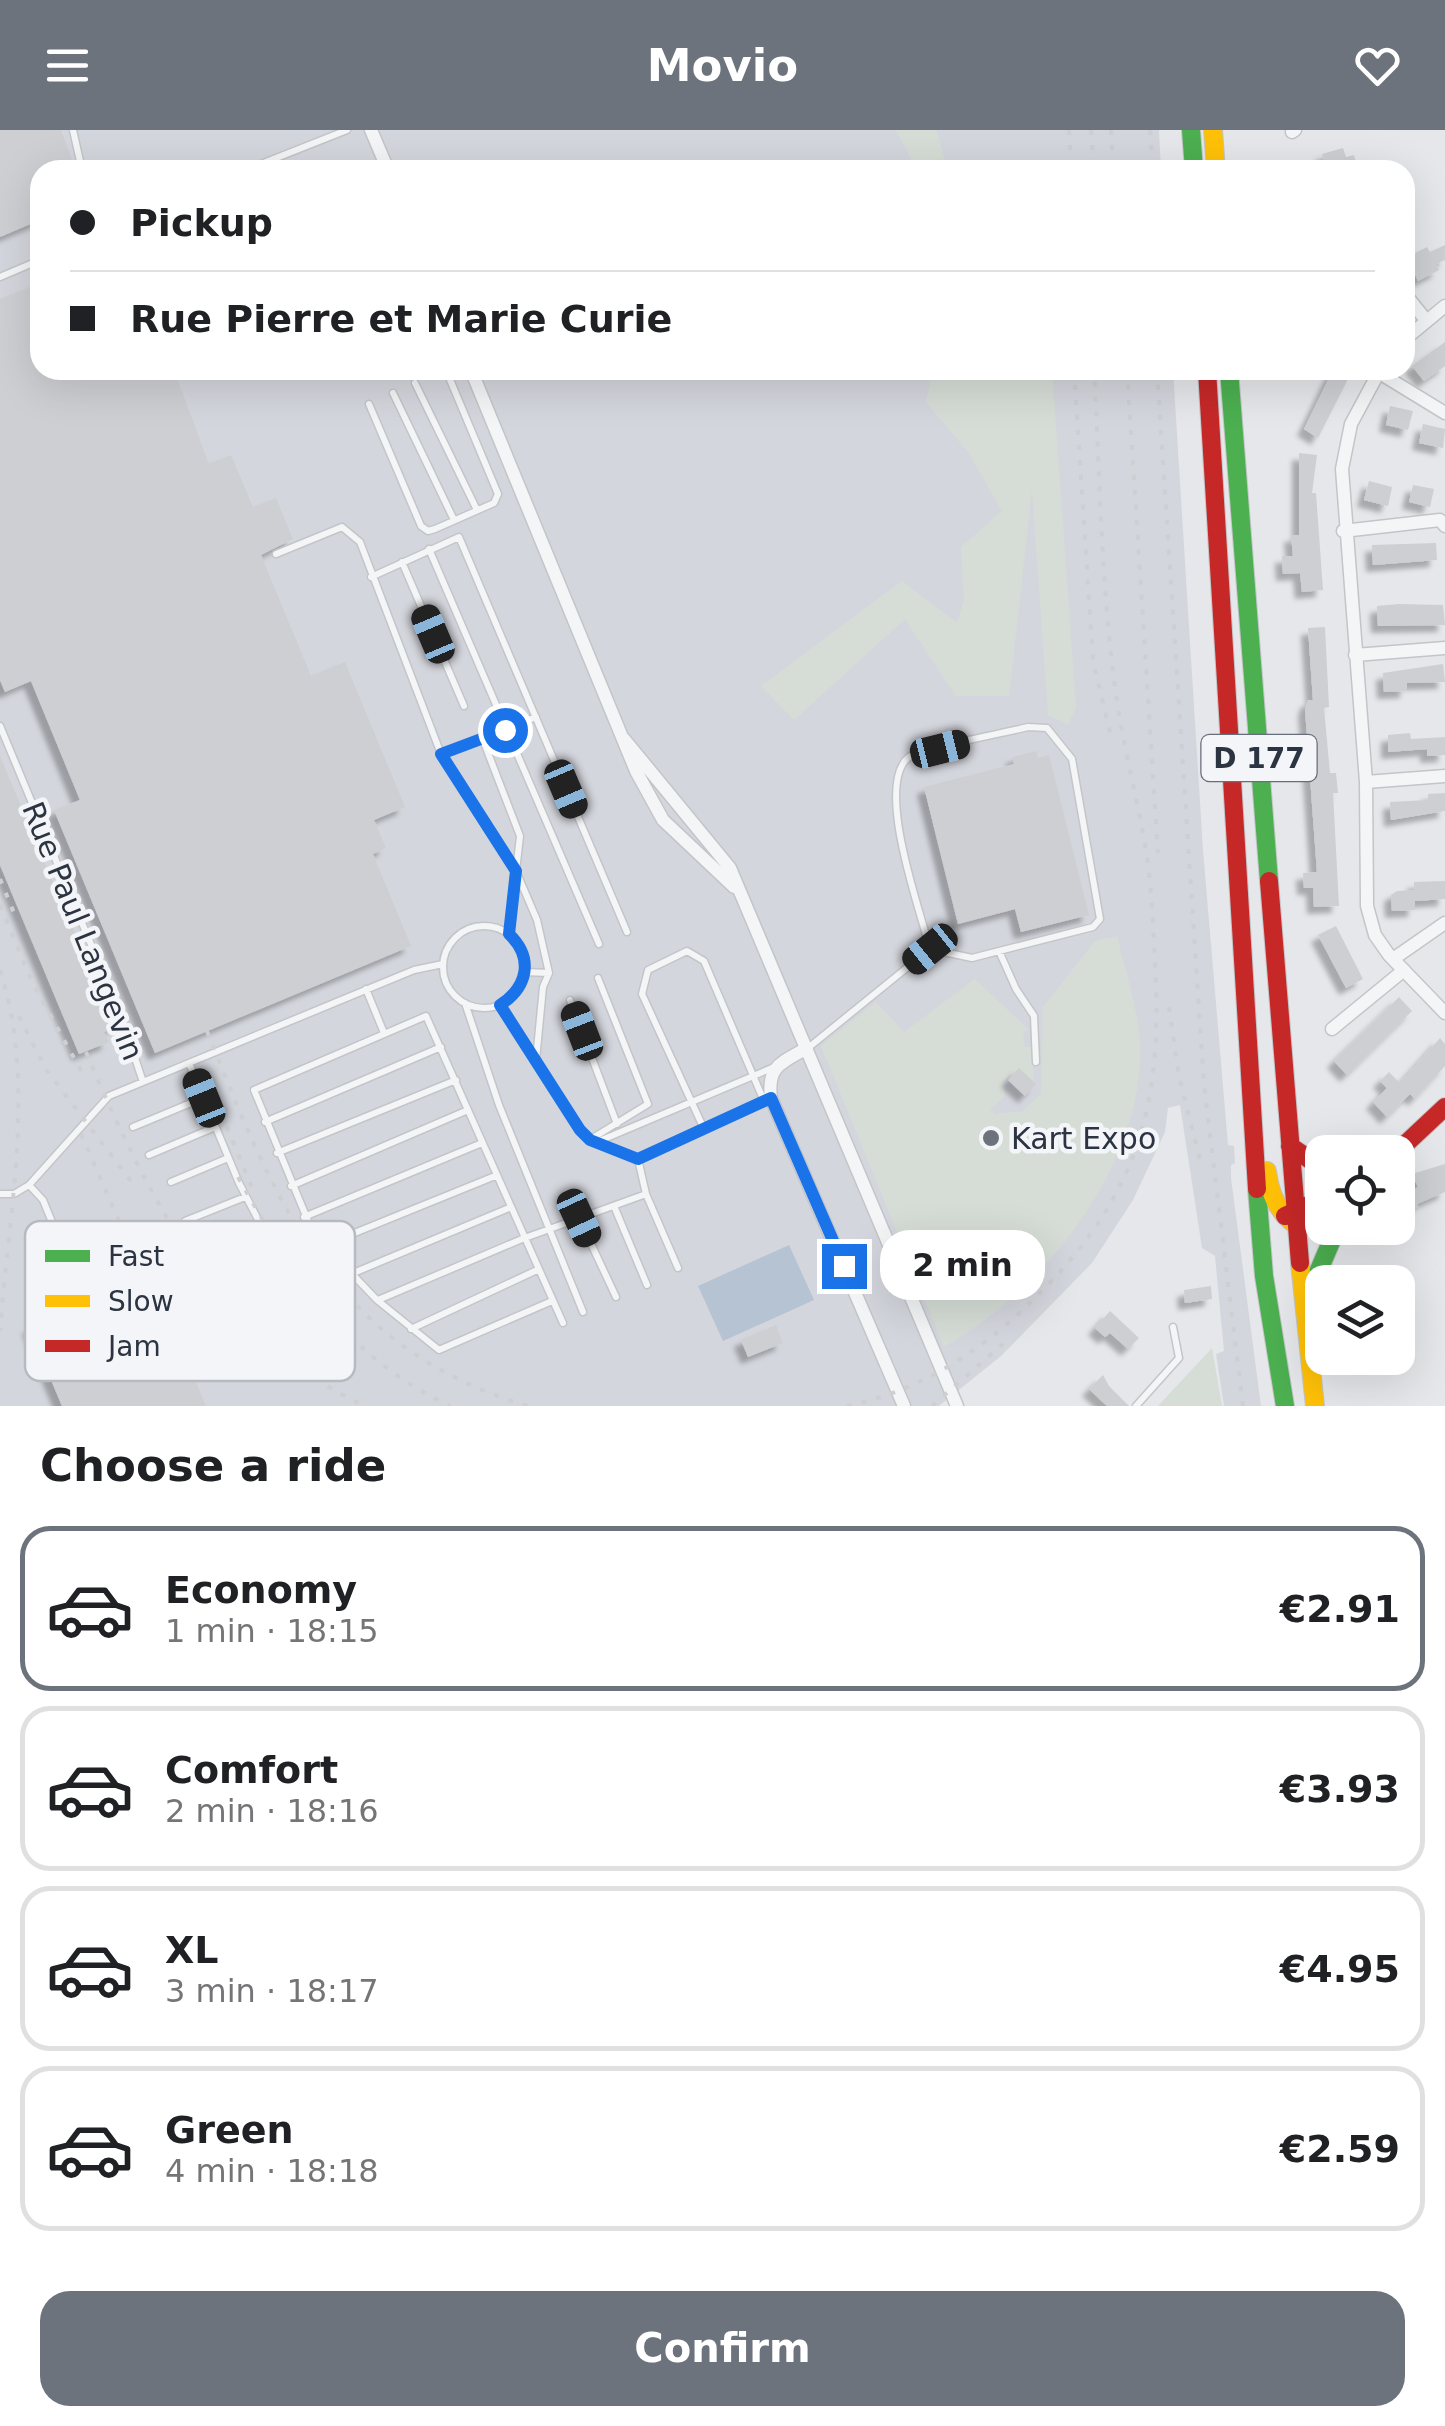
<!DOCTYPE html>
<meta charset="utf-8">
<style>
:root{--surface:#fff;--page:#f2f2f2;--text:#202124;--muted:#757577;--line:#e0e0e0;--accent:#6d737d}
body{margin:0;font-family:"DejaVu Sans",sans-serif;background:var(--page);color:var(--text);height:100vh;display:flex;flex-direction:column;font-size:38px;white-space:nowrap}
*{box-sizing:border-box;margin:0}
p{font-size:32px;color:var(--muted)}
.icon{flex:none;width:55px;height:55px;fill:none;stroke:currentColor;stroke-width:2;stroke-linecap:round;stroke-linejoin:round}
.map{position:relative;height:1276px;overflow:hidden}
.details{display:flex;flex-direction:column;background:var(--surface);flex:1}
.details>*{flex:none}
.guide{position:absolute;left:30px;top:30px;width:1385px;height:220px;border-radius:30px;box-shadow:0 10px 40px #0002;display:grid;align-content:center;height:220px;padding:0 40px;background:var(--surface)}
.buttons{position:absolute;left:1305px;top:1005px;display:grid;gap:20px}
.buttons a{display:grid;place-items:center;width:110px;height:110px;border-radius:20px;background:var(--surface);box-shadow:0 10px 40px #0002;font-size:50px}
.end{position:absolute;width:45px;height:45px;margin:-22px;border:12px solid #1a73e8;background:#fff;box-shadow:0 0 0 5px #fff}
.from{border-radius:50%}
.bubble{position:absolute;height:70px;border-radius:30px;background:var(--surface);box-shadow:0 10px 40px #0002;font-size:32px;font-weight:800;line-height:70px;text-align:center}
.car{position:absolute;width:30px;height:60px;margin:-30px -15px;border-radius:12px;box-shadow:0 0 8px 2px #0007;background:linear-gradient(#222 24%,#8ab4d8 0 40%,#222 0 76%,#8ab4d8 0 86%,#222 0)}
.guide b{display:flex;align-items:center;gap:35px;height:95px;font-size:38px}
.guide b+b{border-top:2px solid var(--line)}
.guide i{width:25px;height:25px;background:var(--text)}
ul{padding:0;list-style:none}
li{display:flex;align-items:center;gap:30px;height:165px;margin:0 20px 15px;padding:0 20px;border:5px solid var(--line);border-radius:30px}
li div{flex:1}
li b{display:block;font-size:38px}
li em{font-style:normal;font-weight:800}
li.on{border-color:var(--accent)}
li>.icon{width:90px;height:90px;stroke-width:1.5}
h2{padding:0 40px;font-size:45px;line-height:120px}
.cta{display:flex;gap:20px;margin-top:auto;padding:20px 40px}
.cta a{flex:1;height:115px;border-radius:30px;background:var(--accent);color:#fff;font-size:40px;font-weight:800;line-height:115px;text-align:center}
header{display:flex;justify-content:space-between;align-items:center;height:130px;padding:0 40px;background:var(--accent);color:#fff;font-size:45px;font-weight:800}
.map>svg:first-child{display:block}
.built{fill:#d4d6dd}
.green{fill:#d6ddd6}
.water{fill:#b5c3d2}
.building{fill:#cdcfd2;filter:url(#shadow)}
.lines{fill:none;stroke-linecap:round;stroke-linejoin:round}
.lane-casing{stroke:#c3c5c8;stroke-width:9}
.street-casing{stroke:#c3c5c8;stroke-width:15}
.fast-casing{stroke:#c3c5c8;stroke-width:20}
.slow-casing{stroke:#c3c5c8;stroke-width:20}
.jam-casing{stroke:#c3c5c8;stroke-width:20}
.lane{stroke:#f4f5f6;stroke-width:6}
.street{stroke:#f4f5f6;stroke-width:12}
.fast{stroke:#4caf50;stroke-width:18}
.slow{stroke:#ffc107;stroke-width:18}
.jam{stroke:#c62828;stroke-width:18}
.rail{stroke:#cecfd1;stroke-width:4;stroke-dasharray:5 10;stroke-linecap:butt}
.route{stroke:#1a73e8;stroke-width:12}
.poi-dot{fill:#6d737d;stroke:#f3f5f8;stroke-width:4}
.labels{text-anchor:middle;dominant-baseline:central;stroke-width:9;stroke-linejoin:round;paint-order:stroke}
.shield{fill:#f3f5f8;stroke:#686e79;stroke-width:2.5}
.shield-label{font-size:28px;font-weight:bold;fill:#2c3442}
.street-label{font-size:30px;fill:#2c3442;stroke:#f3f5f8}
.poi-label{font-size:30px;fill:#2c3442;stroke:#f3f5f8;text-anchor:start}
.key{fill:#f3f5f8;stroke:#b7bbc1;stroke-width:2.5}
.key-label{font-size:28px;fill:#2c3442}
</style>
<header><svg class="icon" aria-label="menu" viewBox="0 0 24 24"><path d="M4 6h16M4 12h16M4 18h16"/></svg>Movio<svg class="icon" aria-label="heart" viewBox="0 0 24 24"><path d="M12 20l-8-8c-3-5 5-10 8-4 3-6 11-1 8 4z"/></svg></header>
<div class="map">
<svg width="1445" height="1276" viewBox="0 0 1445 1276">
<defs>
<filter id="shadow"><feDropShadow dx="-7" dy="7" stdDeviation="2.5" flood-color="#0004"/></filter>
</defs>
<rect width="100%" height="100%" fill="#e5e7ea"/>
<path class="built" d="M0,0H1159L1161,40H40V240H1173L1203,720L1228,1015L1234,1016L1235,1033L1231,1035V1048L1261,1276H1224L1216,1224L1224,1221L1215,1126L1202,1118L1180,975L1168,978L1165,1002L1133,1070L1092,1133L1001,1226L939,1276H0Z"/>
<path class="green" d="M896,0H936L948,40H917Z
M933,240H1052L1076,578L1068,595L1048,585L1032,359L1009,566H956L905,489L794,590L761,556L902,451L957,493L964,470L961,417L1002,381L968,322L926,272Z
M1117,806C1126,845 1143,893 1140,933C1134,1047 1040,1162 944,1217L821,916L876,872L904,902L975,849L1029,900L1023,902L1025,917H1031L1034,952L1019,938L1003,951L1005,966L990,980L995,984L1023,981L1041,964L1043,877L1095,811Z
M1212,1218L1222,1276H1158Z"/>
<path class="water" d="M789,1115L814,1170L723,1211L698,1156Z"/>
<path class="building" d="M0,0H61L74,35L40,40V90L0,107Z
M1343,18L1346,27L1354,25L1358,40H1327L1322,24Z
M1445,115V130L1436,134L1439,140L1418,151L1407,127L1427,117L1430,122Z
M40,153V240H174L209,334L231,325L253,377L276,368L293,409L261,425L311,546L345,532L405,677L374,690L386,718L373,724L411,816L155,923L54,680L80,670L31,551L5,562L0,550V169Z
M1445,212V236L1424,251L1412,236Z
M1333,240L1350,245L1318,308L1304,299Z
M1390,276L1413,281L1408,300L1386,295Z
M1423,294L1445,299L1443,318L1419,313Z
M1299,323L1317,325L1312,363H1316L1323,460L1302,462L1300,443L1283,444L1282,426H1293L1291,405H1299Z
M1369,351L1392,357L1388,376L1364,370Z
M1413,355L1434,359L1430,377L1409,372Z
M1436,413L1437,430L1373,435L1372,415Z
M1399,474L1443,475L1445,495L1378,496L1377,476Z
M1325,497L1329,577L1324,578L1330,643H1336L1338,663H1333L1339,776L1314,777L1313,758H1304L1303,743L1317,742L1305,579L1308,570H1313L1308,498Z
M1443,534L1445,552L1407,553V561L1384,562L1383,543Z
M1410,603L1411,609L1445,607V625L1427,626V619L1388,622V605Z
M1036,621L1038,628L1049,625L1089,785L1021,802L1015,779L958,794L924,657L1014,634L1013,627Z
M0,626L114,897L104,902L109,912L79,924L0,735Z
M1445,663V681L1391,690L1390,672L1428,670V664Z
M1445,751V769L1415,771V780L1392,781L1391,765L1397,761L1414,760V752Z
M1336,796L1363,849L1346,858L1318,805Z
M1399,867L1412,881L1347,945L1334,931Z
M1440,908L1445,914V936L1415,969L1410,964L1387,987L1373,972L1387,958L1380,951L1389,942L1400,953Z
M1019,938L1036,954L1025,966L1008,950Z
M1445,1034V1062L1417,1074L1419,1079L1401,1090L1398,1070L1418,1057L1412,1044Z
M151,1146L206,1276H62L29,1197Z
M1211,1156L1212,1169L1185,1173L1184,1160Z
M1110,1181L1139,1208L1128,1219L1110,1203L1105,1207L1095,1198Z
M776,1195L783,1213L748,1227L741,1210Z
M1103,1245L1109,1256L1129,1276H1107L1089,1259Z"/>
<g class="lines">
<g class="lane-casing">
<path id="lane" d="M73,0L82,40
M246,40L347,0
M0,147L40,130
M448,240L471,243
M415,253L477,380
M393,263L454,390
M369,274L421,396L428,401L435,399L494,373L498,364L446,240
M429,419L599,814
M276,424L342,397L360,412L441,624L516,741L509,804
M402,432L464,576
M371,447L459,407L627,802
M0,596L122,889L143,952
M1028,597L1047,598L1072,629L1100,789L1093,797L972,828L930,819C920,780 874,654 909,627C924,617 1006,603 1028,597Z
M483,610L520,706L516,741L537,790L549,843L543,857L536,930
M441,624L536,587
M443 837a41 41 0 1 1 82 0a41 41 0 1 1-82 0Z
M999,821L1016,859L1034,886L1036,932
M525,842L549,843
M366,859L384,903
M570,870L617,994
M465,873L499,975L583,1182
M500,875L580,1000L590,1009L638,1029L765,971
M808,918L930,819
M189,933L239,1053L288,1147L282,1163L263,1187
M265,992L441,917
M133,997L203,968
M704,999L642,864L648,840L687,821L704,831L764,971
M591,1009L648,974L598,848
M597,1012L772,938
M277,1023L456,950
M149,1025L215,997
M638,1029L646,1064L678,1138
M171,1052L228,1028
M291,1056L468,980
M0,1064H14L29,1055
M614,1076L647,1155
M304,1087L482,1013
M579,1088L616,1167
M185,1091L245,1067
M325,1115L495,1046
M204,1119L260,1097
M351,1144L509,1078
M222,1147L276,1125
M78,1156L43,1070L29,1055L109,966L414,840L443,834
M378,1170L522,1109L646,1064
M552,1171L439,1220L377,1170L313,1103L254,960L426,886L563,1193
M411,1199L537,1140
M1136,1276L1179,1228L1173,1197"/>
</g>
<g class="street-casing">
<path id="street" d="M371,0L388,40
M1292,2L1295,0
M1405,164L1425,189
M1405,209L1445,176
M471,240L636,641L663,690L734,757
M1380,240L1351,294L1342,339L1366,652L1367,776L1375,805L1389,825L1445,883
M1378,242L1445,283
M1343,401L1440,390L1445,396
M1355,525L1445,518
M624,609L730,738L957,1276
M1366,652L1445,646
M1393,829L1445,793
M1332,899L1404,840
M807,918C781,933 767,936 771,968L904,1276"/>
</g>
<g class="fast-casing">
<path id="fast" d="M1191,0L1194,40
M1229,240L1269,751
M1257,1059L1264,1146L1285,1276
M1315,1173L1316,1147L1337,1098"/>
</g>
<g class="slow-casing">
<path id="slow" d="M1213,0L1216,40
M1267,1041C1270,1064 1277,1081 1296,1095L1322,1090
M1300,1133L1315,1276"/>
</g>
<g class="jam-casing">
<path id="jam" d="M1207,240L1257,1059
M1269,751L1300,1133
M1290,1016L1322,1038
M1397,1022L1445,977
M1285,1086L1322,1069"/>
</g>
<use href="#lane" class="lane"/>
<use href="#street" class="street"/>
<use href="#fast" class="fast"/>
<use href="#slow" class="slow"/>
<use href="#jam" class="jam"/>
<path class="rail" d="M1069,0L1071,40
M1091,0L1094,40
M1111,0L1113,40
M1150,0L1153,40
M1074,240L1093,531L1111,606
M1127,240L1158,723
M1157,240L1204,955L1243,1276
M0,749L16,788
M0,775L33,854L84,946
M0,840C37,953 8,1085 0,1201
M1169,877L1179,946L1201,1034
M19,886L45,938L137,1059
M207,901C275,1072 333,1219 528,1276
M86,922C146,1064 217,1208 365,1276
M210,955L252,1058
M81,1004L144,1148
M238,1047C292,1143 347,1228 450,1276
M847,1276C924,1260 986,1218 1040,1163C1139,1063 1163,973 1155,834C1153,797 1152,758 1146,721C1137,666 1122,612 1115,557C1101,453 1100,345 1094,240
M932,1276L1003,1214"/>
</g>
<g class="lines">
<path class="route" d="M505,600L441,624L516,741L509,804C534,828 528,857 500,875L580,1000L590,1010L638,1029L771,968L844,1136"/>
</g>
<circle class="poi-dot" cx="991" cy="1008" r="10"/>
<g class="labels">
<rect class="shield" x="1201.5" y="605" width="115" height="46" rx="8"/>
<g class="shield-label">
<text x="1259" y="628">D 177</text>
</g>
<g class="street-label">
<text transform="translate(83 801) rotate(68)">Rue Paul Langevin</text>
</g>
<g class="poi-label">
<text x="1011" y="1008">Kart Expo</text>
</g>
</g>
<rect x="25" y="1091" width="330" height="160" rx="15" class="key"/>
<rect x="45" y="1120" width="45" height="12" fill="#4caf50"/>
<rect x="45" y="1165" width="45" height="12" fill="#ffc107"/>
<rect x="45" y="1210" width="45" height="12" fill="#c62828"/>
<g class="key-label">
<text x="108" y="1136">Fast</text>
<text x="108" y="1181">Slow</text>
<text x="108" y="1226">Jam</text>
</g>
</svg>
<div class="buttons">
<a><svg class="icon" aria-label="locate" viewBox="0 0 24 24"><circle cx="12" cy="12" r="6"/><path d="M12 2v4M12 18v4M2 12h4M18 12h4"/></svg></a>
<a><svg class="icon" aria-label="layers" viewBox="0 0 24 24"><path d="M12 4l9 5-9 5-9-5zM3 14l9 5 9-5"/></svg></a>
</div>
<i class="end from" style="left:505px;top:600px"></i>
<i class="end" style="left:844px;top:1136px"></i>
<div class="bubble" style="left:880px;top:1100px;width:165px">2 min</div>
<i class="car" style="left:433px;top:504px;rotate:337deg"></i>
<i class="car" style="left:940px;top:619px;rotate:76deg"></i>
<i class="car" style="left:566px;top:659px;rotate:157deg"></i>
<i class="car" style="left:930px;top:819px;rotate:231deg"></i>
<i class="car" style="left:582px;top:901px;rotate:339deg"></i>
<i class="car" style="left:204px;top:968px;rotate:338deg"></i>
<i class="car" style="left:579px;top:1088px;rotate:155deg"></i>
<div class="guide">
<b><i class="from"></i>Pickup</b>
<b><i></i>Rue Pierre et Marie Curie</b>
</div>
</div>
<section class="details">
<h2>Choose a ride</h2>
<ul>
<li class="on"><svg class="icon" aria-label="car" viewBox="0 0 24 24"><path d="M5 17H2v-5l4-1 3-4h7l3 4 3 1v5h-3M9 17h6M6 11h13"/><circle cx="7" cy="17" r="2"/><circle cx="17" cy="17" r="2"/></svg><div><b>Economy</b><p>1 min · 18:15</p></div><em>€2.91</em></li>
<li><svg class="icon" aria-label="car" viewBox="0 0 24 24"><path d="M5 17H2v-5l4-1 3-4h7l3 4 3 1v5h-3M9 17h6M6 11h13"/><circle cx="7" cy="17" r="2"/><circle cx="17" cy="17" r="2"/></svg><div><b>Comfort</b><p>2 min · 18:16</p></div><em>€3.93</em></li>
<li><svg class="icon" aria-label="car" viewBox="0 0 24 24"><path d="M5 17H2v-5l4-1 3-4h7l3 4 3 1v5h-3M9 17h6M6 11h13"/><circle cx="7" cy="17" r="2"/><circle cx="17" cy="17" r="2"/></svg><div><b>XL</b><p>3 min · 18:17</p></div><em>€4.95</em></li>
<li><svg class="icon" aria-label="car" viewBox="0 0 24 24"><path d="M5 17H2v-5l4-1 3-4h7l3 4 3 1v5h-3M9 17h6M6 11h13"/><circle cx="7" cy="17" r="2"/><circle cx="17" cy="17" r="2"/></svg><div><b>Green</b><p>4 min · 18:18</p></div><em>€2.59</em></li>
</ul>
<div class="cta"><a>Confirm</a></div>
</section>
